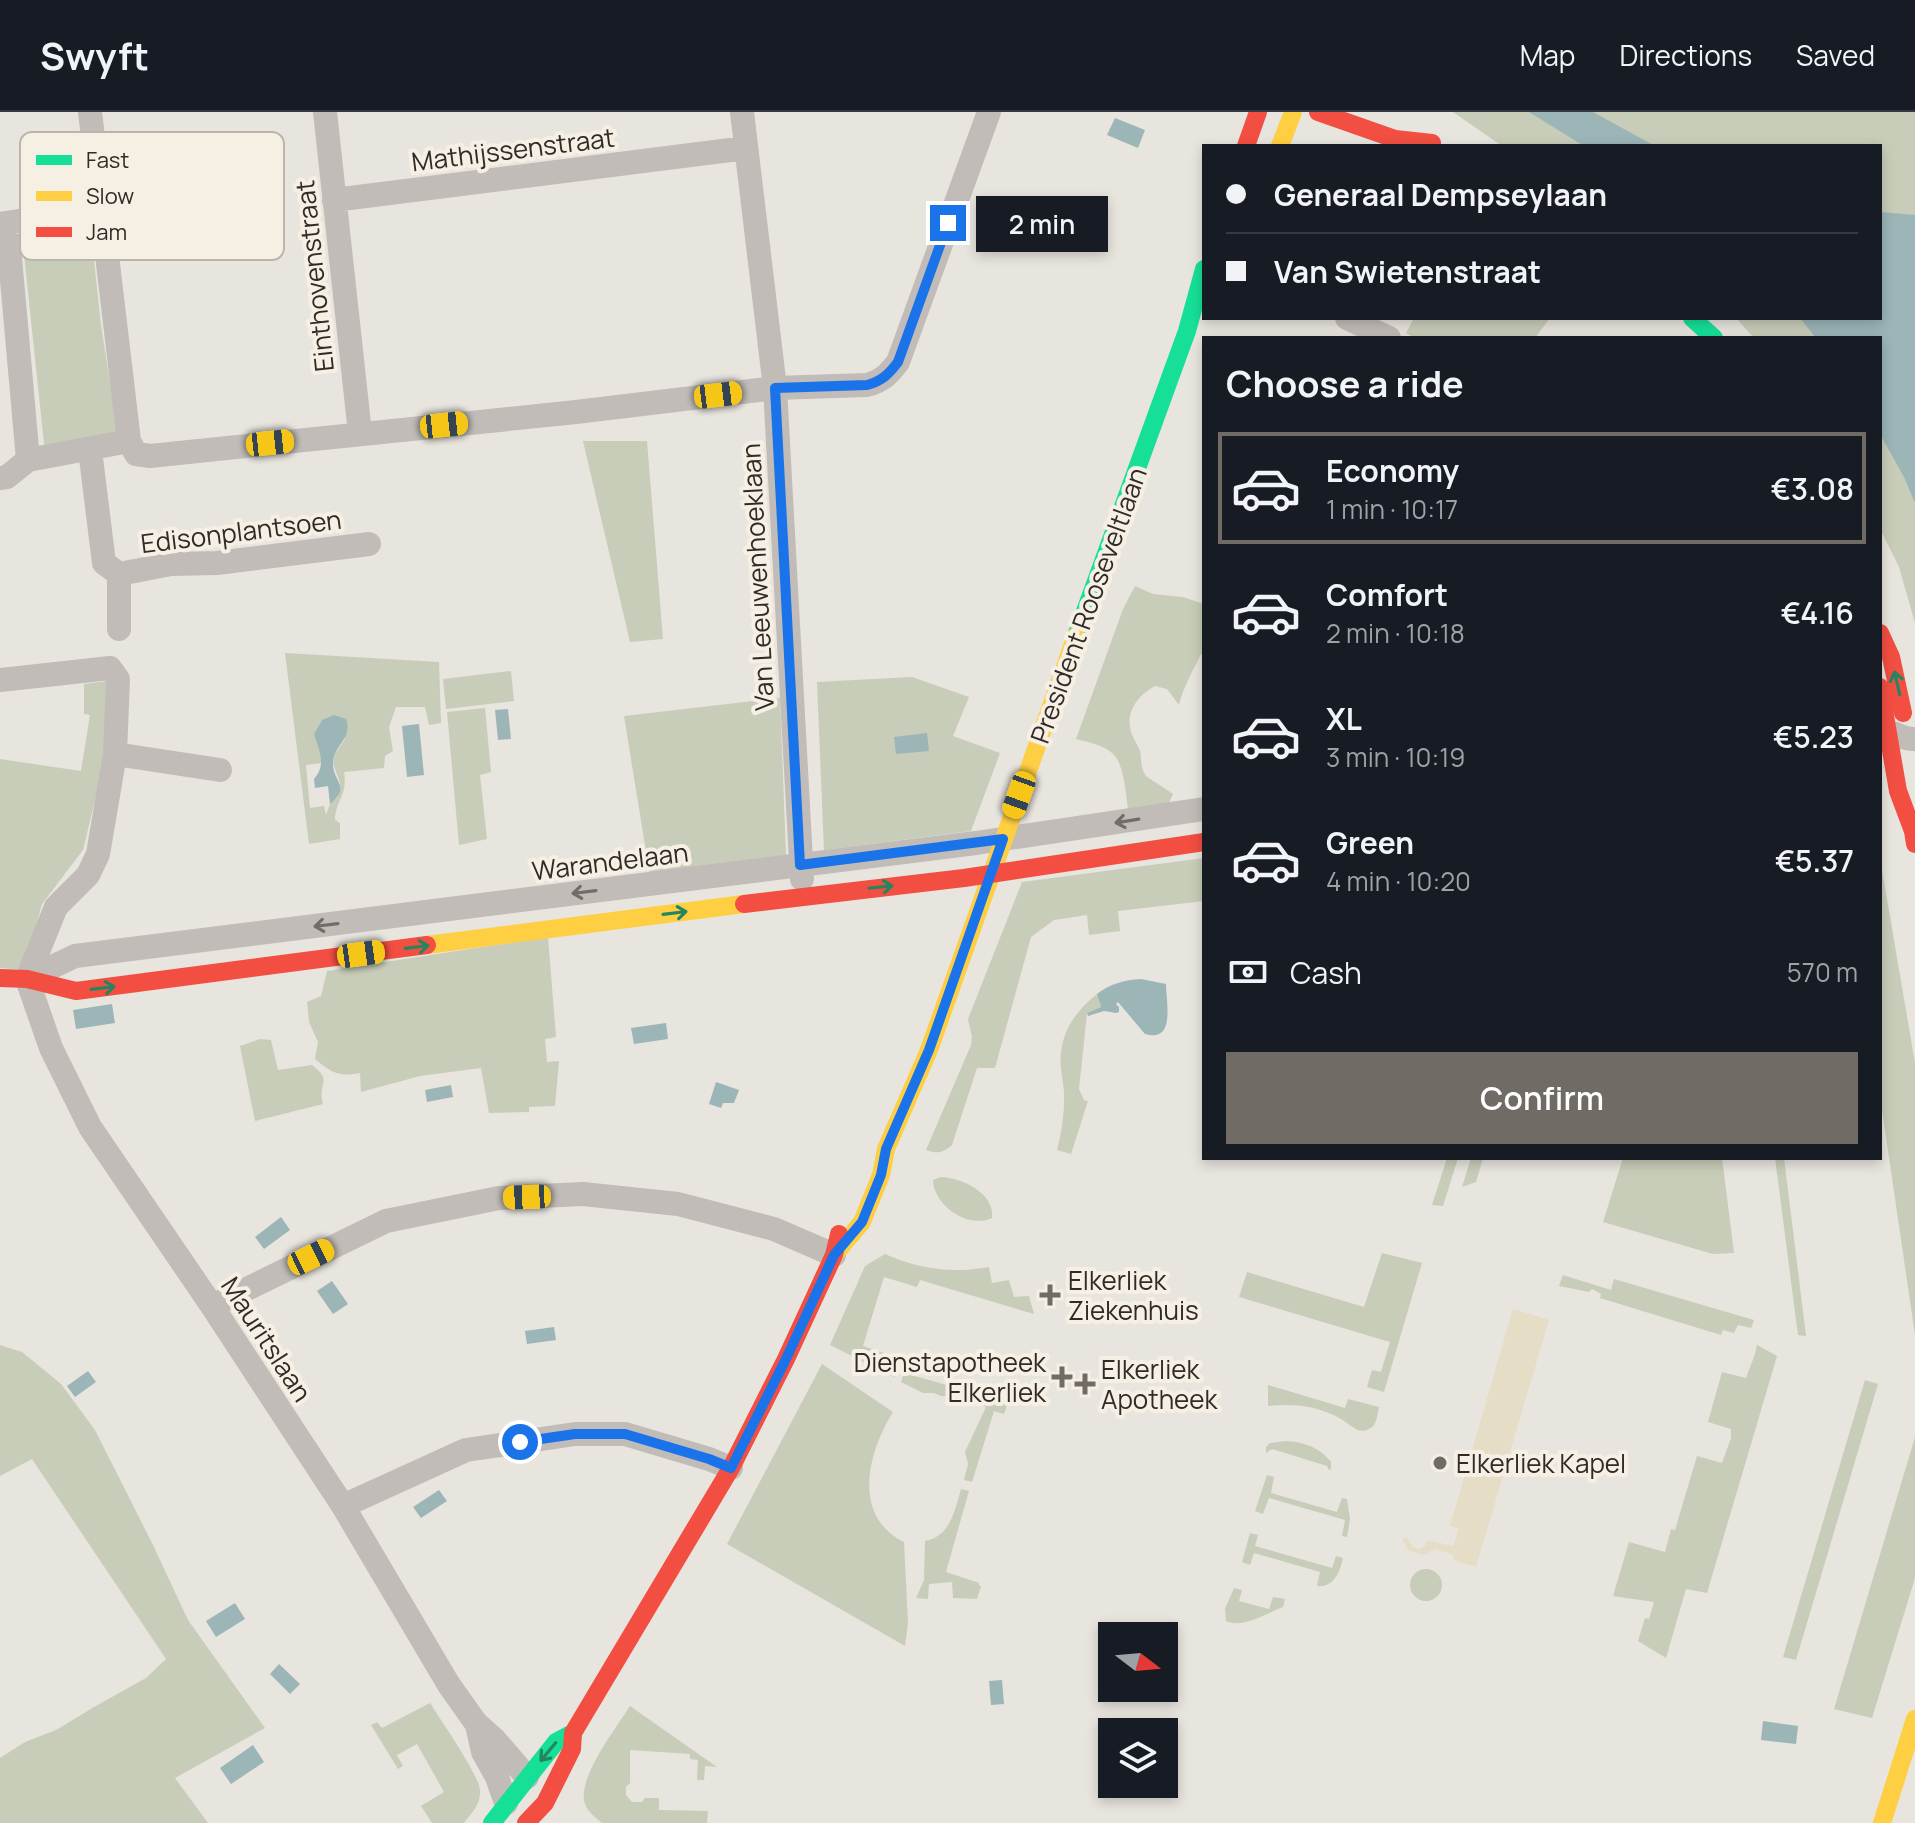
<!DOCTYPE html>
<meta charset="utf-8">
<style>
:root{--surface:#171b24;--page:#242831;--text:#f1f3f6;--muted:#9ea1a6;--line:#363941;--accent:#716b66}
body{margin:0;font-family:Manrope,sans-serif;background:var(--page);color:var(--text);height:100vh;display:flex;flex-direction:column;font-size:30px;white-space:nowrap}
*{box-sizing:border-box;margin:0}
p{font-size:26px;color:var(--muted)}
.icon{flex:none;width:44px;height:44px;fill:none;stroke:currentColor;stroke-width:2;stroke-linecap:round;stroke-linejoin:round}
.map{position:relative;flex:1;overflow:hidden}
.sheet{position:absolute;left:1202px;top:224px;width:680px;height:824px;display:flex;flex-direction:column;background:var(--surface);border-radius:0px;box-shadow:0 4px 12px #0003}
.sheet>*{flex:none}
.guide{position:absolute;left:1202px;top:32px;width:680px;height:176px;border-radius:0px;box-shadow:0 4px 12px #0003;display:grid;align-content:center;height:176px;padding:0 24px;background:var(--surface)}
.needle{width:52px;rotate:106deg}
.tools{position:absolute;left:1098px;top:1510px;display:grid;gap:16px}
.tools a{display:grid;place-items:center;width:80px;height:80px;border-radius:0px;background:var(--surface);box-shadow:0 4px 12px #0003;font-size:40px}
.end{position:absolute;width:36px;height:36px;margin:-18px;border:10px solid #1a73e8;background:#fff;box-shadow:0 0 0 4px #fff}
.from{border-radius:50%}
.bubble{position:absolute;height:56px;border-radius:0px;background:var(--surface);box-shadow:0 4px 12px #0003;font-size:26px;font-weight:600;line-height:56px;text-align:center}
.car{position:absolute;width:24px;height:48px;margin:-24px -12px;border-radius:10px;box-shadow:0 0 6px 2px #0007;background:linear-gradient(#f5c518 24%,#345 0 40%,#f5c518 0 76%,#345 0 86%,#f5c518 0)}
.guide b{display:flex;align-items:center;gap:28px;height:76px;font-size:30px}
.guide b+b{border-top:2px solid var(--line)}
.guide i{width:20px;height:20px;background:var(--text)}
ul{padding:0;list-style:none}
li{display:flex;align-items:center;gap:24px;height:112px;margin:0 16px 12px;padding:0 8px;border:4px solid transparent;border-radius:0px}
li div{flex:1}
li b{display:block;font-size:30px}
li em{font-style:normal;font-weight:600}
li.current{border-color:var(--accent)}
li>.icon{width:72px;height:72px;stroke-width:1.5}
h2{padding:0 24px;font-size:36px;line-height:96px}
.pay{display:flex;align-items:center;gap:20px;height:88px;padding:0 24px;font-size:30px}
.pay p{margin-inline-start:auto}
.primary-button{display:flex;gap:16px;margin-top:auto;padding:16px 24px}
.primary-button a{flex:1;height:92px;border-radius:0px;background:var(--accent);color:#fff;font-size:32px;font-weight:600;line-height:92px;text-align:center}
header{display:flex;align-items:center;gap:48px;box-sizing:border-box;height:112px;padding:0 40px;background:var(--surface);border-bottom:2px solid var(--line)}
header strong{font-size:38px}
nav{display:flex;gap:44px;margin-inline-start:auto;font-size:28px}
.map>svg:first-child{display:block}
.green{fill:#c8cdb9;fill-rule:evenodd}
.sand{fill:#e6ddc6}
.water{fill:#9cb5b7}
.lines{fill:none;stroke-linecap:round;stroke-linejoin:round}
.street{stroke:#c1bcb7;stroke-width:24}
.fast{stroke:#16e098;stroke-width:18}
.slow{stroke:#ffcf43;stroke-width:18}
.jam{stroke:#f24e42;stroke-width:18}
.oneway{stroke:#24855f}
.oneway2{stroke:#726c67}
.route{stroke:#1a73e8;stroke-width:10}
.poi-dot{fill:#716b66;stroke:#f6efe4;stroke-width:3}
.labels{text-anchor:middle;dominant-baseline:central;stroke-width:8;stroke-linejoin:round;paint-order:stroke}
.street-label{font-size:26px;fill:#312a26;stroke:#f6efe4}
.poi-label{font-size:26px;fill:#312a26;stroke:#f6efe4;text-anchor:start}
.key{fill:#f6efe4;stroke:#bbb4ab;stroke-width:2}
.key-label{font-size:22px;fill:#312a26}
</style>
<header>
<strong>Swyft</strong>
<nav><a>Map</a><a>Directions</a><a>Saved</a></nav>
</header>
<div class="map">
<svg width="1915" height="1711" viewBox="0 0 1915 1711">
<rect width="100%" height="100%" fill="#e8e4de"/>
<path class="green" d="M1453,0H1915V511L1899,455L1880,417V226H1754L1736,206H1880V34H1502Z
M85,120L90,124L92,130L101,213L119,328L45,341L23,133L29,131L34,126Z
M1414,206H1550L1535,226H1414L1406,221Z
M583,329H647L663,527L630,530Z
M1135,474L1153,482L1183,485L1204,492V542H1201C1193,559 1183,575 1179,593L1167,577L1155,574C1140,582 1127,597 1130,615C1131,624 1137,631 1140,639C1142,647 1140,657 1146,664C1151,668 1167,677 1173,682L1167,695L1129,703C1126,687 1125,651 1112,641C1103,633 1088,630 1076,627L1123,497Z
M285,541L439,550L441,611L429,613L425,595H396L389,615L393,639L385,644L384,656L344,660C348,683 336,687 335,708L340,711V727L309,732ZM322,608L345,627L335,642L333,651L340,671L338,685L330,692L326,703L324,694L310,696L306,653L322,651L320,639L314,622Z
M511,559L514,589L446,597L443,567Z
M912,565L969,585L953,624L1000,641L971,719L824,738L817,570Z
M108,569L104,651L83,738L42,792L24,858L0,856V647L81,659L90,603L84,602V572Z
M780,586L786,743L650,764L624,604Z
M485,596L491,660L480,663L487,727L459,733L447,600Z
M1204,746V789L1118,799L1120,819L1089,823L1087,803L1054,808L1031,825L995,956H977L952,1033C943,1041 937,1042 926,1038L971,933L972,925L968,907L1022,770Z
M1880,746L1915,951V1223L1880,984Z
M548,825L556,925L545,927L547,950L559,949L555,994L529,995V1000L489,1001L481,956L420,964L361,980L360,961C338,965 332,961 315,947L318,930L309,910L307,890L321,884L327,859Z
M1097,882L1101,895L1087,901L1079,977L1084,988L1088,989L1071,1042L1057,1038C1061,1022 1064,1005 1064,989C1065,978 1062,968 1061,957C1058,925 1072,902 1097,882Z
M260,927L271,928L278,958L312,953C334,970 317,969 323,992L255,1009L240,934Z
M1447,1046H1458L1443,1094L1432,1093Z
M1471,1046H1483L1476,1070L1462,1075Z
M1623,1046H1722L1734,1141L1713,1142L1603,1110Z
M1775,1046H1784L1806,1224L1798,1223Z
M941,1065C962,1066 995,1081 992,1106C968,1117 934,1094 933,1068Z
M1382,1141L1422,1151L1384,1280L1367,1275L1372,1258L1381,1260L1390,1230L1239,1185L1247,1160L1364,1195Z
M885,1142C919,1157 952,1162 989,1155L992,1171L1009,1168L1014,1185L1029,1184L1034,1202L920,1168L917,1175L884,1165L863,1234L896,1245L894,1251L898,1253L894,1265L830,1233L865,1154Z
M1563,1163L1611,1178L1614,1167L1754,1208L1751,1216L1738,1213L1734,1221L1723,1218L1721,1223L1600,1186L1601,1182L1592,1177L1589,1180L1559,1174Z
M0,1233L22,1240L61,1272L95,1318L153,1433L188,1508L265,1616L175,1666L208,1711H0V1646L25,1630L56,1618L94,1595L146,1566L166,1547L32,1347L0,1364Z
M1757,1233L1777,1244L1707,1481L1686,1477L1666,1546L1638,1529L1645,1506L1649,1507L1654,1490L1613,1484L1629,1430L1665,1440L1671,1417L1675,1418L1697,1344L1722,1351L1731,1326V1317L1708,1310L1722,1260L1746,1266L1755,1242Z
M822,1252L893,1300C868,1340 851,1404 904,1430L908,1511L905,1534L727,1432Z
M904,1261L1008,1290L1004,1302L994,1299L972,1370L964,1368L968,1352L965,1340L986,1295L963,1285L941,1284L934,1281H923L901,1270Z
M1865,1268L1878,1272L1796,1548L1783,1545Z
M1268,1273L1345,1296L1348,1287L1379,1295C1377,1303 1377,1314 1369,1317C1358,1323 1350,1312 1341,1307C1319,1294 1294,1291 1268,1294Z
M1915,1325V1466L1872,1606L1834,1597Z
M1286,1329C1304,1330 1319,1335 1331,1350V1357L1329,1358L1327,1354L1272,1337L1266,1341V1335L1270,1331Z
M1267,1363L1274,1365L1271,1381L1337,1400L1342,1386L1347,1387L1350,1407L1347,1425L1342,1424L1345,1408L1269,1386L1263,1402L1255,1399Z
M961,1377L969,1379L946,1460L979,1471V1473L981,1474L977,1487L953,1486L952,1470L929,1472L928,1487L916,1486L924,1468L925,1429C950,1425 955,1398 961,1377Z
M1250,1421L1258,1423L1255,1434L1332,1456L1336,1444L1343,1446C1340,1461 1333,1476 1317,1474L1320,1460L1254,1441L1250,1453L1242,1450Z
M1410 1473a16 16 0 1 1 32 0a16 16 0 1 1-32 0Z
M1234,1476L1242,1478L1239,1489L1269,1497L1273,1485L1285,1487L1283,1495C1267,1501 1242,1517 1226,1509L1225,1497Z
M430,1591C440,1607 479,1663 480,1678C481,1692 472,1701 464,1711H432L421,1694L444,1680L417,1632L397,1643L403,1654L398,1657L371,1613L377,1610L382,1616Z
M630,1594L717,1655L705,1654L704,1668H697L698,1648L690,1647V1642L630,1638V1671L626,1675V1683L632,1690H642L645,1686H659V1698L708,1699L707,1711H602C596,1706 588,1700 585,1692C576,1667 617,1615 630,1594Z"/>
<path class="sand" d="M1513,1197L1549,1208L1476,1455L1454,1448V1443L1435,1437L1424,1443L1408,1438L1402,1426H1407L1412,1434L1419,1437L1426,1433L1427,1428L1453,1434L1459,1417L1450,1414Z"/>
<path class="water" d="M1529,0H1593L1655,34H1584Z
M1115,6L1145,18L1138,36L1107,23Z
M1880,100L1915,103V391L1905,367L1880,322V226H1816L1800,206H1880Z
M508,597L511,627L498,628L495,598Z
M334,603L346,607C353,626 335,632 333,650C332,670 352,674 330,692L328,674L315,676L314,667C327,652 319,639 314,622L322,608Z
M419,612L424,663L407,665L402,614Z
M927,621L929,639L896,642L894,625Z
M1141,867L1166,872C1166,890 1176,931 1145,922L1118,890L1116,892L1119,895V900L1116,901L1104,899L1088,904L1087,901L1101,895L1097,882C1110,872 1124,868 1141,867Z
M112,892L115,911L76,917L73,898Z
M666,911L668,927L634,932L631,916Z
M716,970L739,978L734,991H723L721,996L709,992Z
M451,973L453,985L427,990L425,978Z
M281,1105L290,1118L264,1137L255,1125Z
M332,1169L348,1192L333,1202L317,1179Z
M554,1215L556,1228L527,1232L525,1219Z
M88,1259L96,1270L75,1285L67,1274Z
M439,1378L447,1389L421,1406L413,1395Z
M235,1491L245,1507L216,1525L206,1509Z
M279,1552L300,1572L290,1582L270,1562Z
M1002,1568L1004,1592L991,1593L989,1569Z
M1763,1609L1798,1614L1796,1632L1761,1628Z
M253,1633L264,1650L231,1672L220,1656Z"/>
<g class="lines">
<path class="street" d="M90,0L129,329
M325,0L360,321
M742,0L775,276L802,767
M334,88L746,36
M0,112L101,97
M7,112L28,348
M1347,206L1389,226
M90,338L104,451L119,462V517
M0,366L7,365L28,348L129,329L136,342L150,344L576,300L775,276L867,273C882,269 889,262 898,250L989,0
M119,462L171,452L217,451L369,432
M0,568L110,556L118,567L115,642L98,742L88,763L56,795L27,867
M1880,617C1893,619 1902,628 1915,627
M115,642L220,658
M27,867L75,844L976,731L1204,697
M27,867L51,936L90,1015L212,1194L343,1394L449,1573L476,1611L495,1628L527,1665
M212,1194L386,1109L499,1086L583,1082L678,1092L774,1117L834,1143
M343,1394L466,1338L575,1322H625L709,1347L731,1356
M477,1613L483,1640L497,1665L506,1691"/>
<path class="fast" d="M1692,206L1714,226
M1076,524L1187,219L1204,157
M492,1711L556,1630L573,1621"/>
<path class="slow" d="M1280,34L1293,0
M427,833L744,792
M834,1143L862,1110L881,1063L886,1037L929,938L1076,524
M1882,1711L1915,1607"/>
<path class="jam" d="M1318,0L1395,27L1432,31
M1246,34L1258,0
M1880,521L1891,545L1903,601
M1880,575L1898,679L1913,719L1915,732
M744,792L964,766L1204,730
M0,866L27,867L76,879L427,833
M526,1711L545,1691L572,1637L573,1621L731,1356L786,1247L834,1143L839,1122"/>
</g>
<defs><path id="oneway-shaft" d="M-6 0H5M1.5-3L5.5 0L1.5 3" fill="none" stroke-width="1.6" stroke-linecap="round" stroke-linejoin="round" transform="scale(2)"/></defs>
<g class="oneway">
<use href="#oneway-shaft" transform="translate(1897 571) rotate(-103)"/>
<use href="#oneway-shaft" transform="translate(881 775) rotate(-6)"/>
<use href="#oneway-shaft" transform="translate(675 801) rotate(-7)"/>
<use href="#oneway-shaft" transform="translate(417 835) rotate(-7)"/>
<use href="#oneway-shaft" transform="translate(103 876) rotate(-7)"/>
<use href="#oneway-shaft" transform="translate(548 1640) rotate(130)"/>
</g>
<g class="oneway2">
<use href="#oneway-shaft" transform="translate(1127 709) rotate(171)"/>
<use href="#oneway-shaft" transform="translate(584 780) rotate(173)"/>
<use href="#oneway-shaft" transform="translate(326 813) rotate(173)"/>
</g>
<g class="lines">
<path class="route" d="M520,1330L575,1322H625L709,1347L731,1356L786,1247L834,1143L862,1110L881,1063L886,1037L929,938L1003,727L800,753L775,276L867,273C882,269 889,262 898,250L948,111"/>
</g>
<g class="poi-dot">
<path d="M1046 1171h8v8h8v8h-8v8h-8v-8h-8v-8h8z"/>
<path d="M1058 1253h8v8h8v8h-8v8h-8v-8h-8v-8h8z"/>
<path d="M1081 1260h8v8h8v8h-8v8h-8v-8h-8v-8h8z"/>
<circle cx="1440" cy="1351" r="8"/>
</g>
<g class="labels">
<g class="street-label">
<text transform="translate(513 37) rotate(-7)">Mathijssenstraat</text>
<text transform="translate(314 164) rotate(-96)">Einthovenstraat</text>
<text transform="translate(241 419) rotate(-7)">Edisonplantsoen</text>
<text transform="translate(757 465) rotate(-93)">Van Leeuwenhoeklaan</text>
<text transform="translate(1088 493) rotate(-70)">President Rooseveltlaan</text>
<text transform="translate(610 749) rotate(-7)">Warandelaan</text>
<text transform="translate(267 1227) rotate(57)">Mauritslaan</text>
</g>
<g class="poi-label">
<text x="1068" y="1168">Elkerliek<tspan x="1068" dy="30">Ziekenhuis</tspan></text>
<text x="1046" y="1250" text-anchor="end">Dienstapotheek<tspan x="1046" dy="30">Elkerliek</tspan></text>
<text x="1101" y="1257">Elkerliek<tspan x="1101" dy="30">Apotheek</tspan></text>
<text x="1456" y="1351">Elkerliek Kapel</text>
</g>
</g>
<rect x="20" y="20" width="264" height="128" rx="12" class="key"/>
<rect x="36" y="43" width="36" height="10" fill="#16e098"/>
<rect x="36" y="79" width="36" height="10" fill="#ffcf43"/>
<rect x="36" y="115" width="36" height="10" fill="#f24e42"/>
<g class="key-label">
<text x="86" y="56">Fast</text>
<text x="86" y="92">Slow</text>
<text x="86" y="128">Jam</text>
</g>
</svg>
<div class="tools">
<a><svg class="needle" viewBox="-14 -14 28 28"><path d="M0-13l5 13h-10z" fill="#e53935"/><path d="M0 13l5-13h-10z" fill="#9ea1a6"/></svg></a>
<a><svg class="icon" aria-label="layers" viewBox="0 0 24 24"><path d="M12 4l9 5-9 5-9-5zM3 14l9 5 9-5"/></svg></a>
</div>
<i class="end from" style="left:520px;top:1330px"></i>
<i class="end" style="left:948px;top:111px"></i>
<div class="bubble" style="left:976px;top:84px;width:132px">2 min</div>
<i class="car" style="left:718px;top:283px;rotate:83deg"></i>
<i class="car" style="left:444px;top:313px;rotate:84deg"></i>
<i class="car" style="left:270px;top:331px;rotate:84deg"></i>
<i class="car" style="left:1019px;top:683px;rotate:200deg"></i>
<i class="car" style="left:361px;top:842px;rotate:82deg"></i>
<i class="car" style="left:527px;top:1085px;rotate:268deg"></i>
<i class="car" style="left:311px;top:1145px;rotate:64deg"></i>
<div class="guide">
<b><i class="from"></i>Generaal Dempseylaan</b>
<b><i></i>Van Swietenstraat</b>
</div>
<section class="sheet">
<h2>Choose a ride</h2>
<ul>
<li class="current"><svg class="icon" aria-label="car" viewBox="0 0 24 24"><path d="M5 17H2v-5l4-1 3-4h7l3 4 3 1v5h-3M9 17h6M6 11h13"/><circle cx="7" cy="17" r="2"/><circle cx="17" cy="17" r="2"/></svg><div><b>Economy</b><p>1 min · 10:17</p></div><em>€3.08</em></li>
<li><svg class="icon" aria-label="car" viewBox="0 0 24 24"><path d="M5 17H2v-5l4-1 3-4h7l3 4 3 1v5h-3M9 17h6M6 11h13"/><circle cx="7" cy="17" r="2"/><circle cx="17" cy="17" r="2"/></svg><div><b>Comfort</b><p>2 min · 10:18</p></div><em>€4.16</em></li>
<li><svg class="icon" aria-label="car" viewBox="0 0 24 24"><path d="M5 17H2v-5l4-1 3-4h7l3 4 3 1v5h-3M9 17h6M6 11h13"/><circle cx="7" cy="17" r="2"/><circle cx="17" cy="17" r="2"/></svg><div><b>XL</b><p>3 min · 10:19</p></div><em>€5.23</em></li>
<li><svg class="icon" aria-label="car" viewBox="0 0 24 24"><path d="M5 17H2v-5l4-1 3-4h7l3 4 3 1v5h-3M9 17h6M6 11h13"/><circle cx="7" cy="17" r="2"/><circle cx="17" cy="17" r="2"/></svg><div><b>Green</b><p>4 min · 10:20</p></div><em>€5.37</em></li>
</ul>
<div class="pay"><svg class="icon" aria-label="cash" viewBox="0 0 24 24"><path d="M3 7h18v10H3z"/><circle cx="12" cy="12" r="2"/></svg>Cash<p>570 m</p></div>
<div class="primary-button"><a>Confirm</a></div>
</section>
</div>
